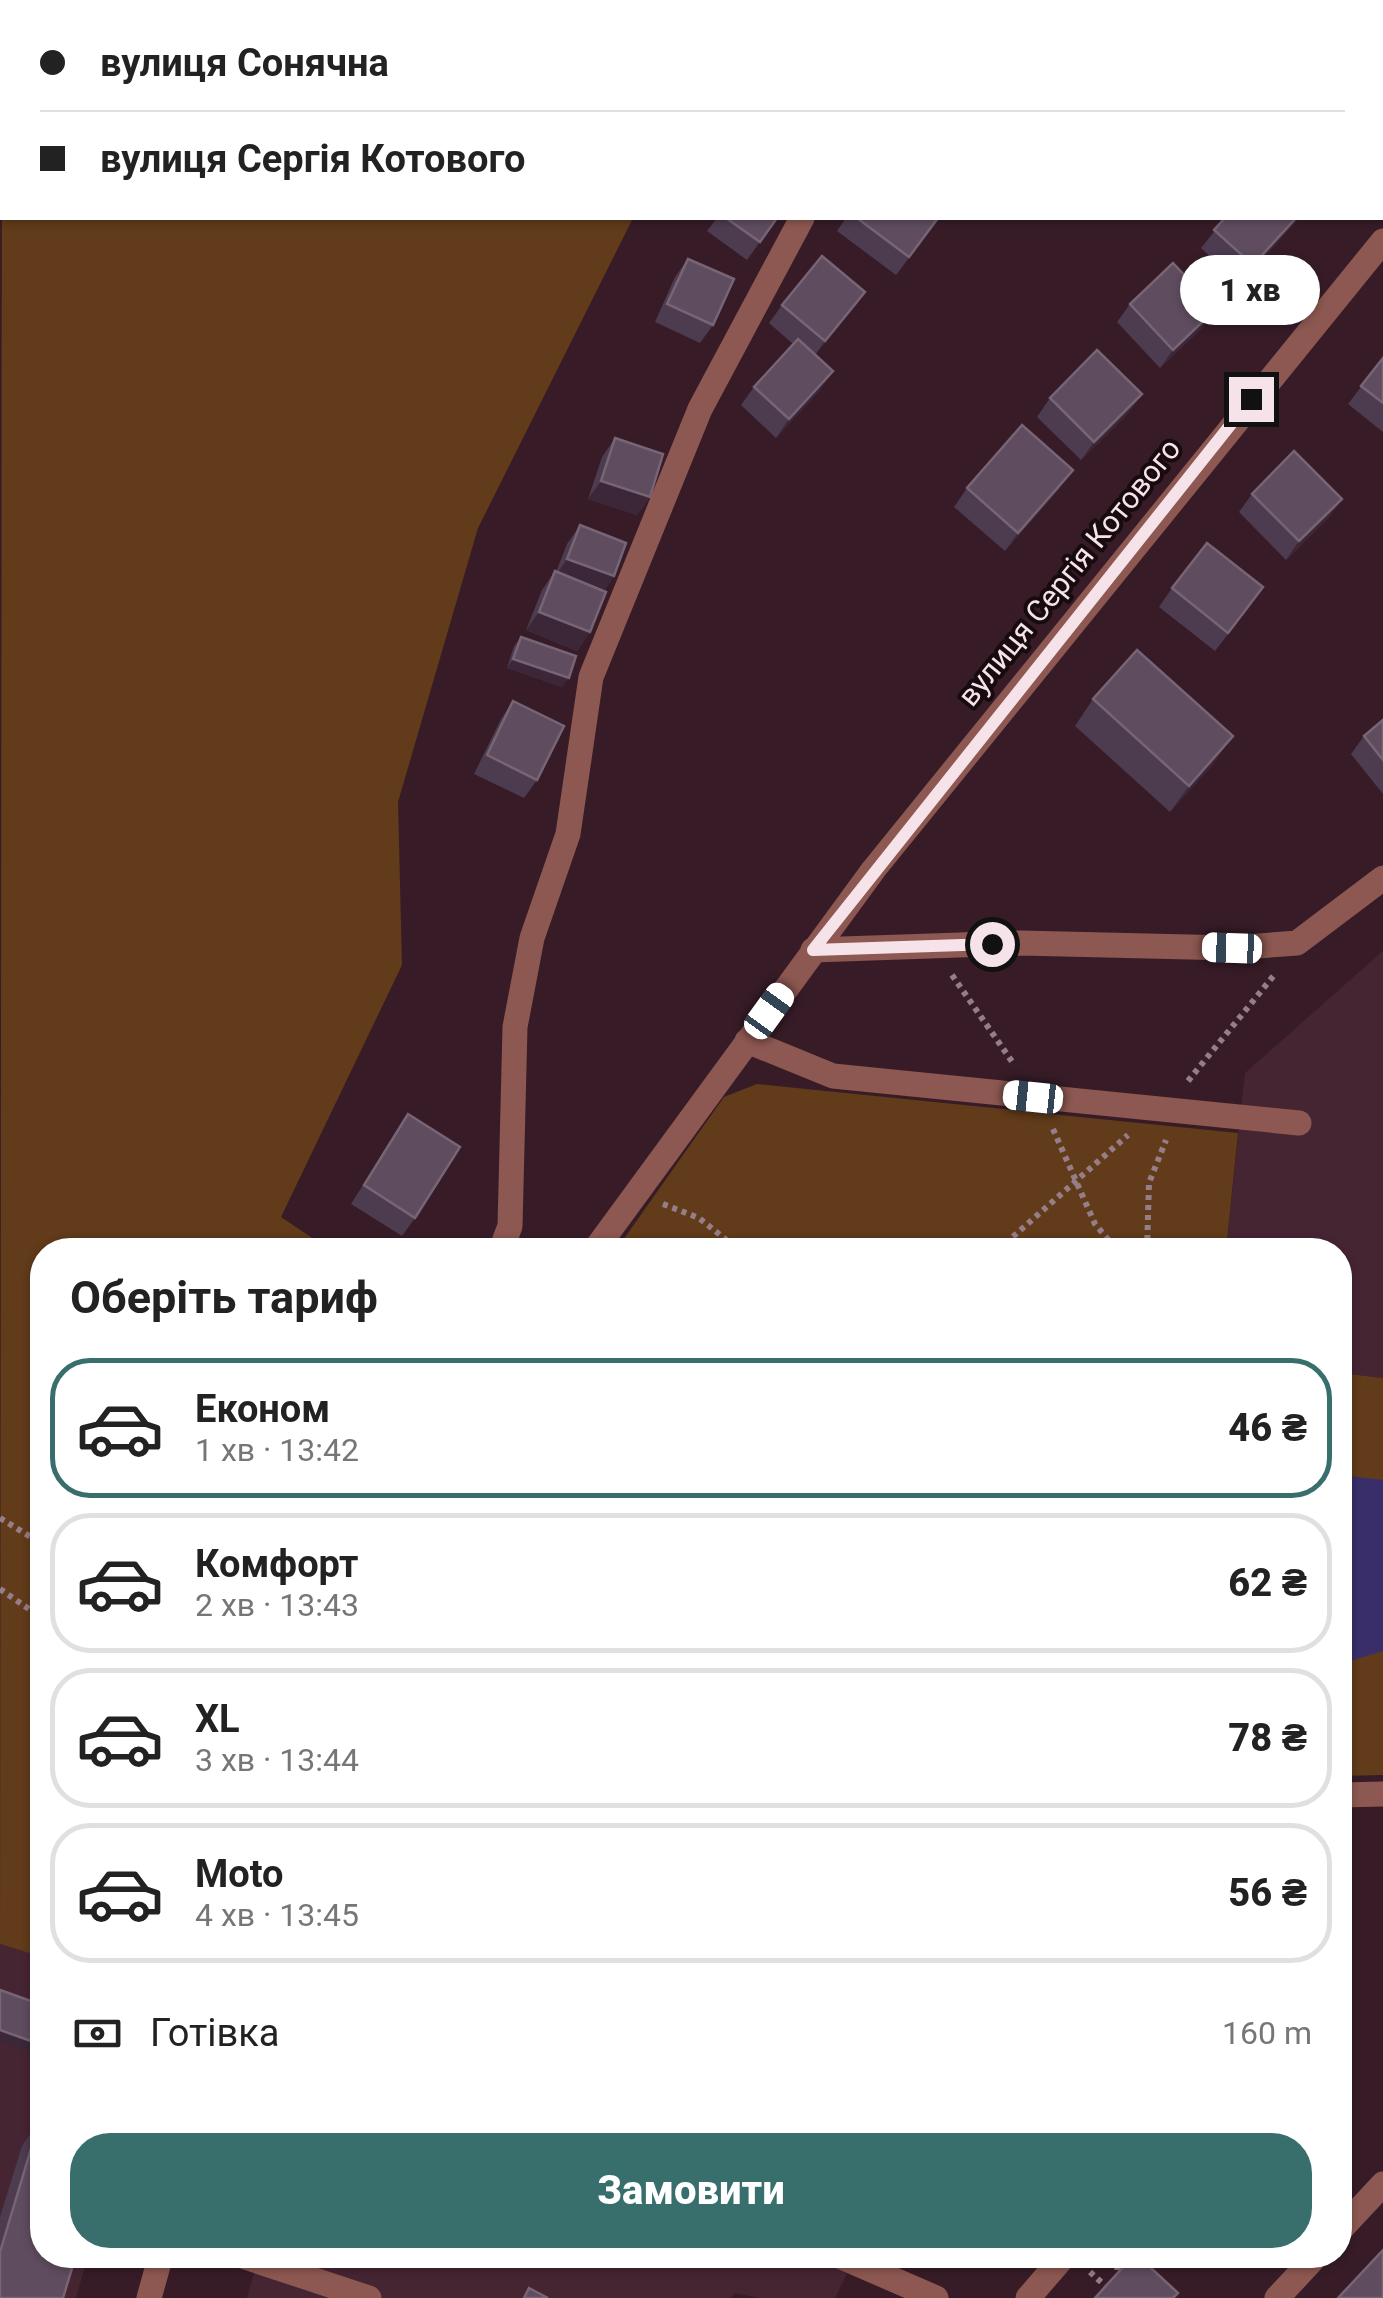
<!DOCTYPE html>
<html lang="uk">
<meta charset="utf-8">
<style>
:root{--surface:#fff;--page:#f2f2f2;--text:#222;--muted:#767676;--line:#e0e0e0;--accent:#386f6c}
body{margin:0;font-family:Roboto,sans-serif;background:var(--page);color:var(--text);height:100vh;display:flex;flex-direction:column;font-size:38px;white-space:nowrap}
*{box-sizing:border-box;margin:0}
p{font-size:32px;color:var(--muted)}
.icon{flex:none;width:55px;height:55px;fill:none;stroke:currentColor;stroke-width:2;stroke-linecap:round;stroke-linejoin:round}
.map{position:relative;flex:1;overflow:hidden}
.drawer{position:absolute;left:30px;top:1238px;width:1322px;height:1030px;display:flex;flex-direction:column;background:var(--surface);border-radius:40px;box-shadow:0 2px 8px #0004}
.drawer>*{flex:none}
.guide{position:absolute;left:0px;top:0px;width:1385px;height:220px;box-shadow:0 2px 8px #0004;display:grid;align-content:center;height:220px;padding:0 40px;background:var(--surface)}
.end{position:absolute;width:45px;height:45px;margin:-22px;border:12px solid #f6e3e9;background:#111;box-shadow:0 0 0 5px #111}
.from{border-radius:50%}
.bubble{position:absolute;height:70px;border-radius:35px;background:var(--surface);box-shadow:0 2px 8px #0004;font-size:32px;font-weight:800;line-height:70px;text-align:center}
.car{position:absolute;width:30px;height:60px;margin:-30px -15px;border-radius:12px;box-shadow:0 0 8px 2px #0007;background:linear-gradient(#fff 24%,#345 0 40%,#fff 0 76%,#345 0 86%,#fff 0)}
.guide b{display:flex;align-items:center;gap:35px;height:95px;font-size:38px}
.guide b+b{border-top:2px solid var(--line)}
.guide i{width:25px;height:25px;background:var(--text)}
ul{padding:0;list-style:none}
li{display:flex;align-items:center;gap:30px;height:140px;margin:0 20px 15px;padding:0 20px;border:5px solid var(--line);border-radius:40px}
li div{flex:1}
li b{display:block;font-size:38px}
li em{font-style:normal;font-weight:800}
li.active{border-color:var(--accent)}
li>.icon{width:90px;height:90px;stroke-width:1.5}
h2{padding:0 40px;font-size:45px;line-height:120px}
.pay{display:flex;align-items:center;gap:25px;height:110px;padding:0 40px;font-size:38px}
.pay p{margin-inline-start:auto}
.primary-button{display:flex;gap:20px;margin-top:auto;padding:20px 40px}
.primary-button a{flex:1;height:115px;border-radius:40px;background:var(--accent);color:#fff;font-size:40px;font-weight:800;line-height:115px;text-align:center}
.map>svg:first-child{display:block}
.built{fill:#462533}
.green{fill:#613b1a}
.water{fill:#392e6a}
.lines{fill:none;stroke-linecap:round;stroke-linejoin:round}
.path{stroke:#957e87;stroke-width:6;stroke-dasharray:5 5;stroke-linecap:butt}
.minor{stroke:#8d5851;stroke-width:25}
.wall{fill:#4d3b4f}
.shaded-wall{fill:#3c2738}
.building{fill:#5f4d5f;stroke:#776475;stroke-width:2.5}
.route{stroke:#f6e3e9;stroke-width:12}
.labels{text-anchor:middle;dominant-baseline:central;stroke-width:8;stroke-linejoin:round;paint-order:stroke}
.street-label{font-size:30px;fill:#f6e3e9;stroke:#170b0f}
</style>
<div class="map">
<svg width="1383" height="2298" viewBox="0 0 1383 2298">
<rect width="100%" height="100%" fill="#371c27"/>
<path class="built" d="M1383,951V1378L1340,1373V1250H1226L1245,1073Z
M0,1944L42,1957V2255H88L76,2298H0Z
M259,2255H856L835,2298H760L734,2293L731,2298H247Z"/>
<path class="green" d="M40,0H748L39,2Z
M2,90V218H633L478,528L398,802L402,965L281,1217L330,1250H42V1957L0,1944Z
M757,1084L1238,1133L1226,1250H616L724,1097Z
M1340,1373L1383,1378V1775L1340,1776Z"/>
<path class="water" d="M1340,1475L1383,1480V1651L1340,1664Z"/>
<g class="lines">
<path class="path" d="M952,975L1013,1063
M1188,1081L1275,974
M1053,1129L1095,1224L1117,1250
M663,1204L699,1218L739,1250
M998,1250L1128,1135
M1147,1250L1149,1183L1166,1140
M0,1518L42,1544
M0,1589L42,1618
M1117,2255L1118,2298
M1090,2272L1111,2291"/>
<path class="minor" d="M940,2L941,0
M813,950L1021,943L1232,948L1297,943L1383,878
M747,1041L833,1076L1299,1123
M501,1250L510,1226L515,1027L532,938L568,834L591,677L700,409L802,218
M595,1250L874,869L1383,241
M1340,1795L1383,1794
M1340,2230L1383,2184
M239,2255L369,2298
M837,2255L936,2298
M149,2298L161,2255
M1028,2298L1065,2255
M1277,2298L1317,2255"/>
</g>
<path class="wall" d="M887,0H911L910,2H891Z
M717,218H777L747,260L707,231Z
M846,218H939L896,275L837,231Z
M1225,218H1299L1240,284L1201,248Z
M688,259L713,325L700,343L655,322L675,277Z
M865,292L852,310L815,355L820,390L776,438L741,405L754,387L793,344L769,323L782,305Z
M1130,304L1203,327L1160,368L1117,322Z
M1383,358V432L1348,404Z
M1142,394L1129,412L1081,460L1037,417L1050,398Z
M615,438L650,497L637,515L588,499L602,457Z
M967,488H1060L1005,551L954,507Z
M1252,494L1342,499L1329,517L1286,560L1239,512Z
M580,525L614,576L604,591L590,632L577,651L526,630L542,590L555,571L556,572L567,544Z
M1172,588L1250,606L1215,651L1159,607Z
M521,637L562,687L507,668L514,646Z
M1093,699L1214,763L1170,812L1075,726Z
M513,701L537,780L524,798L474,774L501,719Z
M1383,720V794L1351,754L1364,736Z
M408,1114L415,1218L402,1236L351,1204Z
M40,2119L0,2298V2217L22,2146Z"/>
<path class="shaded-wall" d="M1296,218H1299L1240,284L1253,265Z
M865,292L852,310L812,359L825,341Z
M1216,309L1203,327L1160,368L1173,350Z
M833,371L820,390L776,438L789,419Z
M1142,394L1129,412L1081,460L1094,442Z
M1073,470L1060,488L1005,551L1018,533Z
M601,481L650,497L637,515L588,499Z
M1342,499L1329,517L1286,560L1299,541Z
M567,559L614,576L602,595L555,577Z
M539,612L590,632L577,651L526,630Z
M513,659L569,678L562,687L507,668Z
M1233,736L1214,763L1170,812L1189,786Z
M0,2030L42,2045V2056L0,2042Z"/>
<path class="building" d="M726,218H777L760,242Z
M857,218H938L909,257Z
M1225,218H1296L1253,265L1214,230Z
M822,256L865,292L825,341L782,305Z
M688,259L734,279L713,325L667,304Z
M1173,263L1216,309L1173,350L1130,304Z
M798,339L833,371L789,419L754,387Z
M1097,350L1142,394L1094,442L1050,398Z
M1383,358V403L1361,386Z
M1022,425L1073,470L1018,533L967,488Z
M615,438L663,454L650,497L601,481Z
M1294,451L1342,499L1299,541L1252,494Z
M580,525L626,543L614,576L567,559Z
M1207,543L1263,587L1228,633L1172,588Z
M555,571L606,592L590,632L539,612Z
M521,637L576,656L569,678L513,659Z
M1137,650L1233,736L1189,786L1093,699Z
M513,701L564,726L537,780L487,755Z
M1383,720V760L1364,736Z
M408,1114L460,1147L415,1218L364,1185Z
M0,1990L42,2005V2045L0,2030Z
M40,2119L42,2120V2255H76L63,2298H0V2252Z
M1383,2250V2298H1338Z
M1134,2255H1137L1178,2293L1173,2298H1095Z
M529,2288L548,2298H524Z"/>
<g class="lines">
<path class="route" d="M992,944L813,950L1251,399"/>
</g>
<g class="labels">
<g class="street-label">
<text transform="translate(1069 572) rotate(-51)">вулиця Сергія Котового</text>
</g>
</g>
</svg>
<i class="end from" style="left:992px;top:944px"></i>
<i class="end" style="left:1251px;top:399px"></i>
<div class="bubble" style="left:1180px;top:255px;width:140px">1 хв</div>
<i class="car" style="left:1232px;top:948px;rotate:272deg"></i>
<i class="car" style="left:769px;top:1011px;rotate:36deg"></i>
<i class="car" style="left:1033px;top:1097px;rotate:276deg"></i>
<div class="guide">
<b><i class="from"></i>вулиця Сонячна</b>
<b><i></i>вулиця Сергія Котового</b>
</div>
<section class="drawer">
<h2>Оберіть тариф</h2>
<ul>
<li class="active"><svg class="icon" aria-label="car" viewBox="0 0 24 24"><path d="M5 17H2v-5l4-1 3-4h7l3 4 3 1v5h-3M9 17h6M6 11h13"/><circle cx="7" cy="17" r="2"/><circle cx="17" cy="17" r="2"/></svg><div><b>Економ</b><p>1 хв · 13:42</p></div><em>46 ₴</em></li>
<li><svg class="icon" aria-label="car" viewBox="0 0 24 24"><path d="M5 17H2v-5l4-1 3-4h7l3 4 3 1v5h-3M9 17h6M6 11h13"/><circle cx="7" cy="17" r="2"/><circle cx="17" cy="17" r="2"/></svg><div><b>Комфорт</b><p>2 хв · 13:43</p></div><em>62 ₴</em></li>
<li><svg class="icon" aria-label="car" viewBox="0 0 24 24"><path d="M5 17H2v-5l4-1 3-4h7l3 4 3 1v5h-3M9 17h6M6 11h13"/><circle cx="7" cy="17" r="2"/><circle cx="17" cy="17" r="2"/></svg><div><b>XL</b><p>3 хв · 13:44</p></div><em>78 ₴</em></li>
<li><svg class="icon" aria-label="car" viewBox="0 0 24 24"><path d="M5 17H2v-5l4-1 3-4h7l3 4 3 1v5h-3M9 17h6M6 11h13"/><circle cx="7" cy="17" r="2"/><circle cx="17" cy="17" r="2"/></svg><div><b>Moto</b><p>4 хв · 13:45</p></div><em>56 ₴</em></li>
</ul>
<div class="pay"><svg class="icon" aria-label="cash" viewBox="0 0 24 24"><path d="M3 7h18v10H3z"/><circle cx="12" cy="12" r="2"/></svg>Готівка<p>160 m</p></div>
<div class="primary-button"><a>Замовити</a></div>
</section>
</div>
